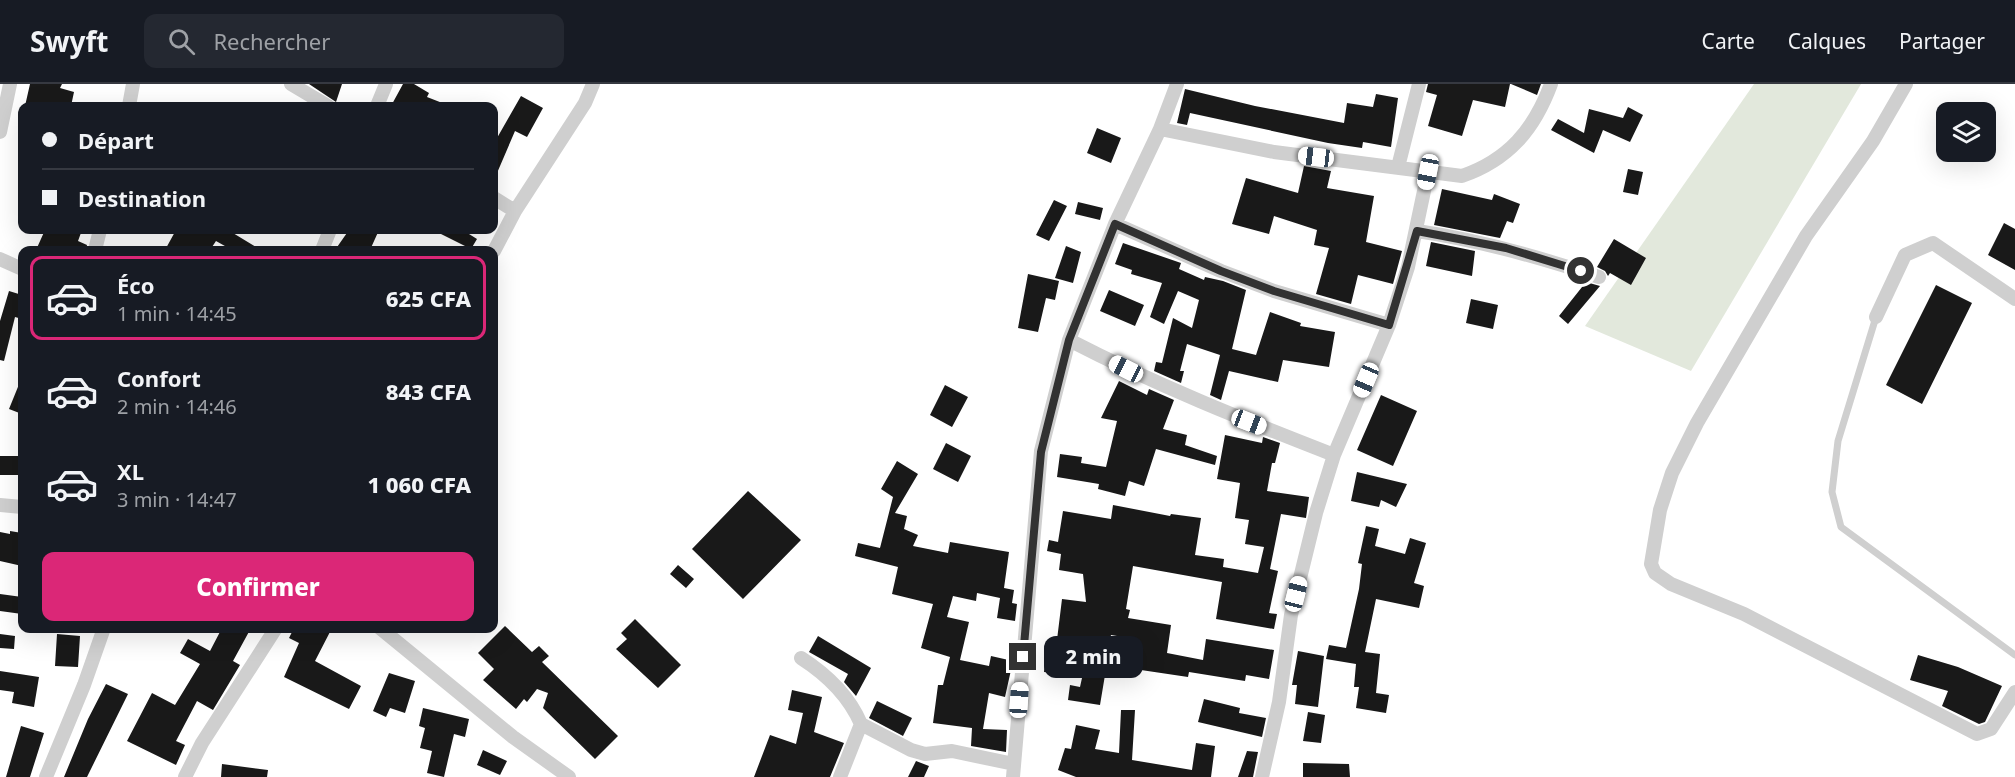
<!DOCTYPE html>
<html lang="fr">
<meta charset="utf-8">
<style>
:root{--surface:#171b24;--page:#242831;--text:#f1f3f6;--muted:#9ea1a6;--line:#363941;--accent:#db2777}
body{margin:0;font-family:"Noto Sans",sans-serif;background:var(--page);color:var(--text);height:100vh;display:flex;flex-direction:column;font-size:22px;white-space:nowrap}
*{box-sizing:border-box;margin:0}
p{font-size:20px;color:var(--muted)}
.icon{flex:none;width:33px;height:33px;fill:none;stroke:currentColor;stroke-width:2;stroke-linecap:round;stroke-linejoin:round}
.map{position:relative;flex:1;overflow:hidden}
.side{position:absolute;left:18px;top:162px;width:480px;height:387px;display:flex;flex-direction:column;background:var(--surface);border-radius:12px;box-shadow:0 6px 24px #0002}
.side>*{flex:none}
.guide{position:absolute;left:18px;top:18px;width:480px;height:132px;border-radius:12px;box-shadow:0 6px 24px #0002;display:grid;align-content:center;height:132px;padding:0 24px;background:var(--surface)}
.fabs{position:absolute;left:1936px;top:18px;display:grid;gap:12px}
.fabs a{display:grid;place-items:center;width:60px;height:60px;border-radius:12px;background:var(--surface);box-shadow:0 6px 24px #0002;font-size:30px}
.end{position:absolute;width:27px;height:27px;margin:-14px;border:8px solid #323232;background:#fff;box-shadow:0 0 0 3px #fff}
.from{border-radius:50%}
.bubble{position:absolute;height:42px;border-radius:12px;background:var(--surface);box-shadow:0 6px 24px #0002;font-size:20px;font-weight:800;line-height:42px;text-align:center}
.car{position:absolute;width:18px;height:36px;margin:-18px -9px;border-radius:8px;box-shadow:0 0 4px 2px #0007;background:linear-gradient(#fff 24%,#345 0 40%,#fff 0 76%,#345 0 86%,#fff 0)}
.guide b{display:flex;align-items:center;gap:21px;height:57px;font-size:22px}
.guide b+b{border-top:2px solid var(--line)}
.guide i{width:15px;height:15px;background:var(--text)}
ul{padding:10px 0 0;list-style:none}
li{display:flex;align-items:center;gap:18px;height:84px;margin:0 12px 9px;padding:0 12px;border:3px solid transparent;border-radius:12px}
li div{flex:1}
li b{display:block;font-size:22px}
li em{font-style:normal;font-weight:800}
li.selected{border-color:var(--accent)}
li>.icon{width:54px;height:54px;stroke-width:1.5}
.cta{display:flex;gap:12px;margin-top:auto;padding:12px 24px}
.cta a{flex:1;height:69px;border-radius:12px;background:var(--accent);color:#fff;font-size:24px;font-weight:800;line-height:69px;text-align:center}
header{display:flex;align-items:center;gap:36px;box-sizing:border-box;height:84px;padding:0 30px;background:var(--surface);border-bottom:2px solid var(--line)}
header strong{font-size:28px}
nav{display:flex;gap:33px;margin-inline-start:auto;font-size:21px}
.search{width:420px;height:54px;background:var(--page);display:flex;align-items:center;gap:15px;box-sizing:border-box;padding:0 21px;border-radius:12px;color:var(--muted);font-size:22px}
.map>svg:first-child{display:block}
.green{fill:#e2e8dc}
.building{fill:#191919}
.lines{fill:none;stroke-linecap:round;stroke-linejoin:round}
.lane{stroke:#cfcfcf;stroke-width:7}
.street{stroke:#cfcfcf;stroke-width:14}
.route{stroke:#323232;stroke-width:8}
</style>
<header>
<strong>Swyft</strong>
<div class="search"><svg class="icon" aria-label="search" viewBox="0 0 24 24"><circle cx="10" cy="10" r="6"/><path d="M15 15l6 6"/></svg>Rechercher</div>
<nav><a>Carte</a><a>Calques</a><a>Partager</a></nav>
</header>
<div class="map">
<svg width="2015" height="693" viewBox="0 0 2015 693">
<rect width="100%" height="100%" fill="#fff"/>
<path class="green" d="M1754,0H1861L1691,287L1585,242Z"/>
<path class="building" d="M30,0H62L60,4L74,8L71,22H25Z
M309,0H342L336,18Z
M403,0H414L429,9L427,13L450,22H391Z
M1428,0H1510L1505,23L1473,16L1462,52L1428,42L1437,11L1426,8Z
M1511,0H1541L1537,11Z
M1185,5L1255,22L1344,39L1347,19L1373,23L1376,10L1398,14L1391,63L1363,58L1362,64L1328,59L1190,29L1187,41L1177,39Z
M521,12L543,24L527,53L515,47L494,96V53L497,54Z
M1628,23L1643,31L1630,58L1603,46L1594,69L1551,46L1558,35L1584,49L1589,25L1623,34Z
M1097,44L1121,54L1111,79L1087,69Z
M1304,82L1331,87L1327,104L1374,112L1366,158L1402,167L1393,200L1358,191L1351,220L1316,210L1329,164L1314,161L1317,146L1274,132L1269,150L1232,140L1246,94L1298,109Z
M1628,85L1643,88L1638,111L1623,108Z
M1442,105L1492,116L1494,110L1520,120L1513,139L1507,137L1500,154L1434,141Z
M1054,116L1067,122L1049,157L1036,151Z
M1078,118L1103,124L1100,136L1075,130Z
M2004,139L2015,145V186L1988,171Z
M45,146H82L78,157L87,161L86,166H36Z
M176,146H228L261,166H232L216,157L210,166H165Z
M349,146H379L370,166H335Z
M433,146H472L469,150L477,155L471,165Z
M1614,155L1646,174L1631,201L1610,189L1608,192L1605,187L1597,183Z
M1431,158L1475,167L1472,192L1426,182Z
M1123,159L1181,179L1179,185L1204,196L1205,193L1223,197L1246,206L1232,265L1256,271L1270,228L1301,239L1300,242L1335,248L1329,283L1283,276L1278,298L1229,287L1221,316L1210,311L1220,271L1187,260L1180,287H1184L1181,299L1154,287L1156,278L1162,279L1173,234L1192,244L1199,216L1178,207L1164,240L1150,233L1162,199L1131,190L1132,186L1115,180Z
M1066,162L1081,168L1073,199L1055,194Z
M1028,190L1059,197L1055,216L1046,214L1038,248L1018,244Z
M1586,198L1600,202L1568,240L1559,232Z
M1936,201L1972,219L1922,320L1886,301Z
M1109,206L1144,221L1135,242L1100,227Z
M9,207L22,211V235L15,233L4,277L0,276V237Z
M1471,215L1498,221L1493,245L1466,239Z
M22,293V330L9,325Z
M1119,297L1147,311L1149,305L1174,316L1163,345L1187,351L1185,361L1217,372L1215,381L1156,365L1144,402L1129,397L1125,412L1098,405L1099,400L1057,393L1060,370L1082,373L1081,379L1106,383L1117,337L1101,334Z
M945,301L968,313L952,343L930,331Z
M1381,311L1417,327L1393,382L1357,366Z
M1225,351L1262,359L1263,353L1280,359L1275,379H1272L1267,407L1309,413L1306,434L1281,430L1270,485L1278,487L1269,529L1277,530L1274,545L1216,535L1222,498L1133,482L1126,525L1130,526L1128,534L1171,541L1167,569L1203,576L1206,555L1274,566L1269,595L1246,591L1245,597L1189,588L1188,593L1141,586L1143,573L1122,570L1123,553L1111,551L1102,590L1105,591L1100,621L1068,616L1070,601L1080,603L1088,567L1056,564L1062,515L1086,518L1083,490L1059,486L1061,470L1047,467L1049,456L1058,458L1063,427L1111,435L1113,421L1170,432L1171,430L1201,434L1195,471L1224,475L1223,483L1258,489L1264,463L1245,460L1249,436L1235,434L1240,399L1217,395Z
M946,359L971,372L958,398L933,385Z
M0,372H22V391H0Z
M897,377L918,390L895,429L907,432L904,445L918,451L913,462L948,469L950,458L1009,468L1004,504L1014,506L1012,519L1017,520L1015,537L997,534L1000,514L977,509L976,517L953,512L947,533L969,538L960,576L989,582L991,572L1013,577L1005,613L989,609L983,645L1007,646L1006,668L971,662L972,644L933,639L938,601H943L950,573L921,564L933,520L892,510L898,483L855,472L858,459L880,464L893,413L881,405Z
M1357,388L1407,400L1396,423L1381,416L1379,423L1351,417Z
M748,407L801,456L743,515L692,465Z
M1366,442L1379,445L1375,462L1405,470L1410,454L1426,459L1414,499L1424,502L1419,524L1376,515L1365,568L1380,570L1376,609L1389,611L1386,629L1356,624L1359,603H1354L1356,580L1326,575L1329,561L1346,564L1359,505L1362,480L1358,479Z
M10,447L22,449V482L0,477V448L10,450Z
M678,481L694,495L686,504L670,490Z
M0,510L22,513V530L0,527Z
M635,535L681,581L658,604L616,565L627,555L621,549Z
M505,542L532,568L539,562L549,572L542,578L618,652L595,675L543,624L548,609L537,605L527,618L524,615L516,625L483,596L494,585L478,569Z
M222,544H251L233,577L240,581L213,626L197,617L176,657L185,661L176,681L127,657L152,609L175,621L200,580L180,569L188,555L210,567Z
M294,544H332L315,577L361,602L349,625L284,593L299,559L289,554Z
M0,550L15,552L14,565L0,564Z
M57,550L80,552L78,583L55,582Z
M818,552L871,584L856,612L844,598L848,590L809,568Z
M1046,566L1057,568L1056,589L1044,588Z
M1298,567L1324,572L1318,623L1295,620L1297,601H1292Z
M1918,571L1958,583L2002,602L1985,638L1979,640L1942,622L1948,607L1910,596Z
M0,587L39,593L34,623L12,619L14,608L0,606Z
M389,589L415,597L405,629L390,624L386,633L373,627Z
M106,600L128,610L87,693H64L88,635Z
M792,606L822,613L814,648L844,659L830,693H754L770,651L796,660L803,629L788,626Z
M1204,615L1240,624L1239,629L1266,634L1262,653L1198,638Z
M877,617L912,634L903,652L869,634Z
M423,624L469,635L465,653L454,650L444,693L427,689L432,667L420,664L425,644L419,642Z
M1121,626H1135L1132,676L1192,686L1196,659L1215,662L1211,693H1076L1058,686L1065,664L1071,665L1076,641L1100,646L1095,665L1119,669Z
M1308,628L1325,631L1321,659L1303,657Z
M21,642L44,649L30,693H6Z
M483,666L507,677L500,691L477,681Z
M1247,667L1258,668L1253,693H1238Z
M916,677L929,682L924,693H908Z
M1303,679L1349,680L1350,693H1303Z
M222,680L268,686L267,693H221Z"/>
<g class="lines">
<path class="lane" d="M1876,233L1838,357L1832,408L1841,443L2015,571"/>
<path class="street" d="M291,0L328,22
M1906,0L1873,57L1806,152L1697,339L1672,389L1660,426L1651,480L1655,489L1671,500L1744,530L1977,650L1991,645L2015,608
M129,22L133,0
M377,22L386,0
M1160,45L1274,68L1462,92C1508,76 1534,46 1551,0
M0,48L10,0
M1398,83L1419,0
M494,114L515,127
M1115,140L1221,187L1274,207L1389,241
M1417,147C1480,156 1539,173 1599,193
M95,166L100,146
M322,166L330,146
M494,167L515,127L585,19L593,0
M0,175L22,185
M1876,233L1905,171L1933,159L2015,215
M1069,256C1156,301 1244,336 1334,371
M0,421L22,423
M380,544L513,653L569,693
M801,574C826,590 849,612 861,640L840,693
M861,640L911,666L925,670L952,667L1014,680
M46,693L84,601L104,544
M185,693L202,659L276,544
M1013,693L1041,367L1069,256L1115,140L1160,45L1177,0
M1262,693L1279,618L1291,531L1316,429L1334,371L1389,241L1408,183L1428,88"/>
</g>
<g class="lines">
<path class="route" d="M1023,573L1041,368L1069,256L1115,140L1221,187L1274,207L1389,241L1417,147L1506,164L1581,187"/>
</g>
</svg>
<div class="fabs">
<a><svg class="icon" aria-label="layers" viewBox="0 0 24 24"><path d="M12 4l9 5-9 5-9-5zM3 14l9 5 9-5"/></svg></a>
</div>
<i class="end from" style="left:1581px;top:187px"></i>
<i class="end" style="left:1023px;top:573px"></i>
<div class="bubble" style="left:1044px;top:552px;width:99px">2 min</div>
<i class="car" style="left:1316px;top:73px;rotate:277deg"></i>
<i class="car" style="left:1428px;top:88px;rotate:191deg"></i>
<i class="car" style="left:1126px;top:285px;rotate:297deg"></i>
<i class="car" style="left:1366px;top:296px;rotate:203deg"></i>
<i class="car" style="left:1249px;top:338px;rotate:111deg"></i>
<i class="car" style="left:1296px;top:510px;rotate:14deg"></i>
<i class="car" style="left:1019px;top:616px;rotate:4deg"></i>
<div class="guide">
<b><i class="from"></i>Départ</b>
<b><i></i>Destination</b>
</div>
<section class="side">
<ul>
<li class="selected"><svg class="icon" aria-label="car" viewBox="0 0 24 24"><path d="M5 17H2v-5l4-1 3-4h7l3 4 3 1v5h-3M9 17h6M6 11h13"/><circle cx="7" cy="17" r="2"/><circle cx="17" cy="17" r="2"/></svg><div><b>Éco</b><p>1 min · 14:45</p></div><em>625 CFA</em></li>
<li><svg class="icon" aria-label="car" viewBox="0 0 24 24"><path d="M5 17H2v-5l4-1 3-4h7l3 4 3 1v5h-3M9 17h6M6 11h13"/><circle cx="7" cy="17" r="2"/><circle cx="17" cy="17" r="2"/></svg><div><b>Confort</b><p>2 min · 14:46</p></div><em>843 CFA</em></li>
<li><svg class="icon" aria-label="car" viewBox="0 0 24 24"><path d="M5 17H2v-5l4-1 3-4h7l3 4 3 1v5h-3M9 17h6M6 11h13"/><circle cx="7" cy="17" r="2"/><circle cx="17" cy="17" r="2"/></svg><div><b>XL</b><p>3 min · 14:47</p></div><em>1 060 CFA</em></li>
</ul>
<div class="cta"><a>Confirmer</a></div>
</section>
</div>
